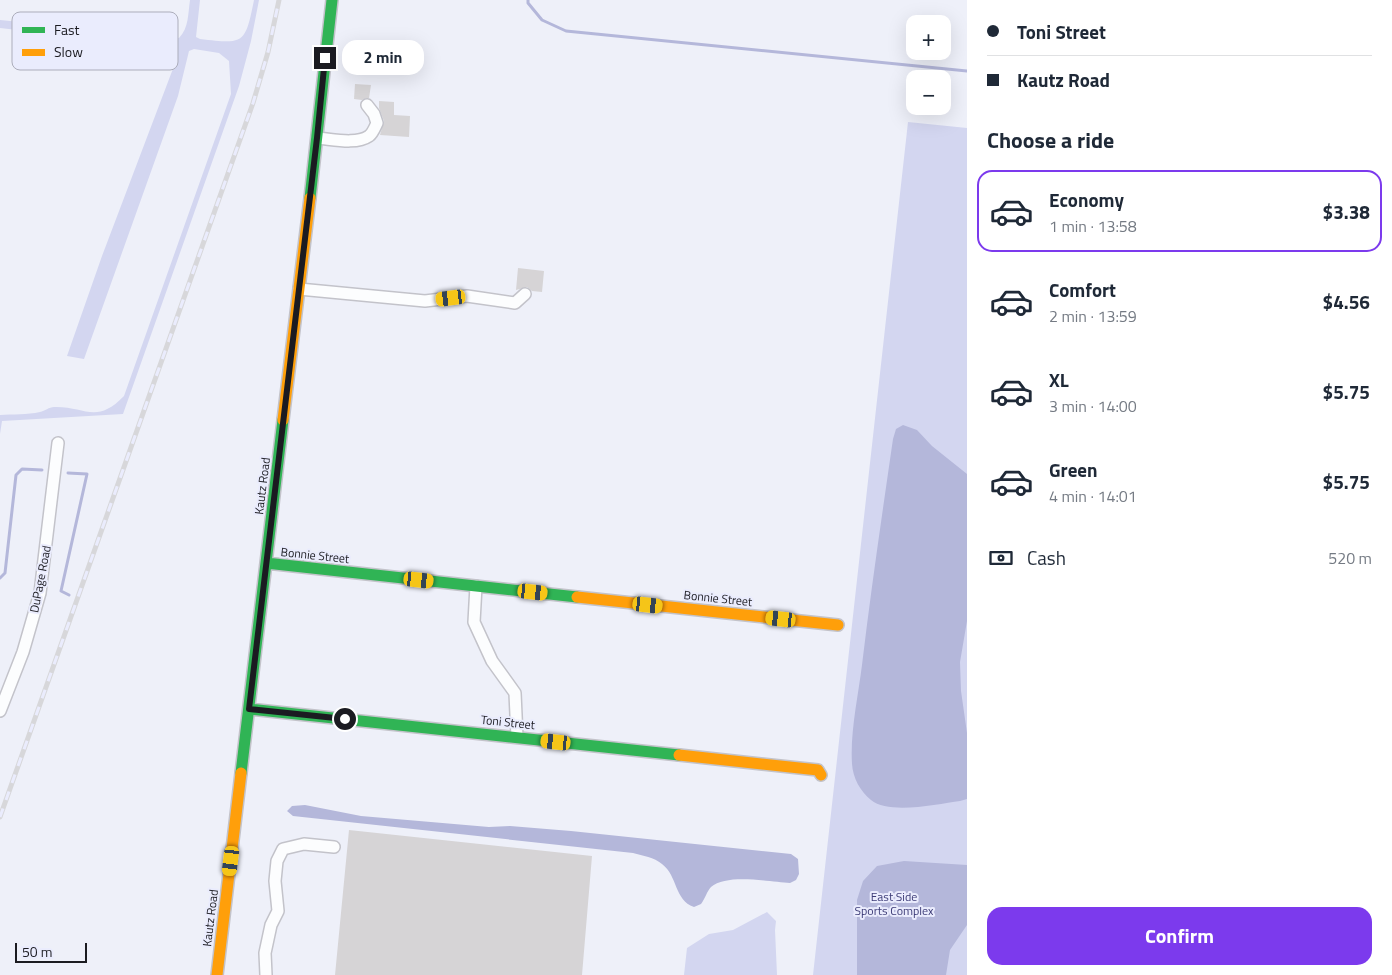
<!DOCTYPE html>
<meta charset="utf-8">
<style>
:root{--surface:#fff;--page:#f2f2f3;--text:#1f2937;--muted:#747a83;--line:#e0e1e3;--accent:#7c3aed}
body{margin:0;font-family:"Titillium Web",sans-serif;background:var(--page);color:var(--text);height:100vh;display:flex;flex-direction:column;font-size:19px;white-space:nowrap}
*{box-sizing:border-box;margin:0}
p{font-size:16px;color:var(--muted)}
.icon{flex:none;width:28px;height:28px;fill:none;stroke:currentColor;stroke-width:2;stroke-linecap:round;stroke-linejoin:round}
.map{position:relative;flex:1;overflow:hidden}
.panel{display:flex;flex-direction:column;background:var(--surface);width:425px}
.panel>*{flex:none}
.hud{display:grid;align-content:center;height:110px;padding:0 20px;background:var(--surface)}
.fabs{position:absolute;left:906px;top:15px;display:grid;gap:10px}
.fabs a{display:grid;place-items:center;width:45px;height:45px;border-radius:10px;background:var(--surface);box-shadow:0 5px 20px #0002;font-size:25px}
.scale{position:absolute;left:15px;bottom:12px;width:72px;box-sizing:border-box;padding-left:5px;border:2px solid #1b1b21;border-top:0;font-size:14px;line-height:18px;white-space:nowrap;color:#1b1b21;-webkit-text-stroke:4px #eaecfd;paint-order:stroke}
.end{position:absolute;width:22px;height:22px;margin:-11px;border:6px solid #1b1b21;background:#fff;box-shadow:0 0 0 2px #fff}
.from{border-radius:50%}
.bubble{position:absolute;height:35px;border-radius:15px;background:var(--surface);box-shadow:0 5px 20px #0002;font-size:16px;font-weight:700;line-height:35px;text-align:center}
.car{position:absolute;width:15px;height:30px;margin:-15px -8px;border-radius:6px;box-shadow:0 0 4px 1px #0007;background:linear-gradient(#f5c518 24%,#345 0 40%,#f5c518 0 76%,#345 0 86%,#f5c518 0)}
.hud b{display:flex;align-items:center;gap:18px;height:48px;font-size:19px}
.hud b+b{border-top:1px solid var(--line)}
.hud i{width:12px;height:12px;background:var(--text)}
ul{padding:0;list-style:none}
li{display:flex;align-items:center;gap:15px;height:82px;margin:0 10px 8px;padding:0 10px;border:2px solid transparent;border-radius:15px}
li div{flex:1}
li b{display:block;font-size:19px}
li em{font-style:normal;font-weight:700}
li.on{border-color:var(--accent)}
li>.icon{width:45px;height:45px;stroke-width:1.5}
h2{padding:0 20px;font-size:22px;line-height:60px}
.pay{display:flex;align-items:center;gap:12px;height:55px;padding:0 20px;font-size:19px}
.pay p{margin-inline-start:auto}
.button{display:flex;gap:10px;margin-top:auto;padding:10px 20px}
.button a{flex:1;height:58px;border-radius:15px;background:var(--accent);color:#fff;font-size:20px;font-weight:700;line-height:58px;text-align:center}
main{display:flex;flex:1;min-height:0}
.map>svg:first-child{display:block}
.green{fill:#d3d6f0}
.water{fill:#b4b7da}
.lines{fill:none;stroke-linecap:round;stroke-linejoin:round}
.stream{stroke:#b4b7da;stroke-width:3}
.building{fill:#d6d4d6}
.street-casing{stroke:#c3c3ca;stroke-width:14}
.fast-casing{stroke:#c3c3ca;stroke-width:14}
.slow-casing{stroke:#c3c3ca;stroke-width:14}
.street{stroke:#fcfdfe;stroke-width:11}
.fast{stroke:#30b455;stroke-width:11}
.slow{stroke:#ff9f0a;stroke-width:11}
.rail-casing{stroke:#d7d7da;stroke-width:5}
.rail{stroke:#eaecfd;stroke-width:3;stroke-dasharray:9;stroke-linecap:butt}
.route{stroke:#1b1b21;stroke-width:6}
.labels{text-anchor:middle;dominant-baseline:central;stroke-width:4;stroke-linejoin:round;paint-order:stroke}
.street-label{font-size:12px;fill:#1b1b21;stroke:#eaecfd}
.park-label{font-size:12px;fill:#3c3b76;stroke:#eaecfd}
.key{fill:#eaecfd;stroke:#acadbb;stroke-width:1}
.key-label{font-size:14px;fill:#1b1b21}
</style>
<main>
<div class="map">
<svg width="967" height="975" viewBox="0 0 967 975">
<rect width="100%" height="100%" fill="#eef0f9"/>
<path class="green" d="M190,0H200L196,37L200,39C244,44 245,45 254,0H259L251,41L239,86L123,414L2,421L0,434V415C13,414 27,415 40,412C45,411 49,407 54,407C85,406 96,425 124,396L231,94L229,61L219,53L194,49L189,51L178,96L84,359L67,356L102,256L174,66L177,48L0,28V20L179,38C189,28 188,13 190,0Z
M908,122L967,128V975H813Z
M767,912L776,921L775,930L777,975H684L687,948L709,934L733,930Z"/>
<path class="water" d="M903,425L917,430L932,446L967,474V621L960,662L961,691L967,733V799L960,801C938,804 889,815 871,800C860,791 853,778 852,764C850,732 858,697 862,665C871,590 882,515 893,439L896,429Z
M305,805L361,816L489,827L510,826L571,831L791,854L798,859L799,874L796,880L790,883C770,882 727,873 711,887C707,891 705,899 701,904L694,907C674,900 678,876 662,864C654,857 643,856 633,853L293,816L287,811L292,806Z
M904,861L967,865V925L950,950L946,975H857V900L863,881L877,866Z"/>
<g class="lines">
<path class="stream" d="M528,0V3L542,20L566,31L967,71
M68,473L87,474L61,591L69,595
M0,578L5,573L16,475L22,469L42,470"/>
</g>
<path class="building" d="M355,84L371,85L369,98H366L362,100L354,99Z
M379,101L394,102V115L410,116L409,137L380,135L384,121L379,108Z
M518,268L544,271L542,292L532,291L527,287L516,290Z
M349,830L592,856L582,975H335Z"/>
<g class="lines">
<g class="street-casing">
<path id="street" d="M317,138C332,139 356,145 369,136C373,133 375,127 377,123L374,114L367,105
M299,289L425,301L467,296L515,303L525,294
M476,586L474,622L492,661L515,693L517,737
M0,711L23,652L40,593L58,443
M266,975L265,953L271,925L278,911L275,881L277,861L283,849L304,844L334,847"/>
</g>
<g class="fast-casing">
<path id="fast" d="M310,198L332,0
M266,563L577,597
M249,709L679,755
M241,773L283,420"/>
</g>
<g class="slow-casing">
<path id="slow" d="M283,420L310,198
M577,597L838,625
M679,755L818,770L821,775
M217,975L241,773"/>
</g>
<use href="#street" class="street"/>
<use href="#fast" class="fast"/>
<use href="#slow" class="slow"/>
<g class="rail-casing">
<path id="rail" d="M0,817L253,103L268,52L279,0"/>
</g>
<use href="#rail" class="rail"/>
</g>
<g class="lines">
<path class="route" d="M325,58L317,138L249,709L345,719"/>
</g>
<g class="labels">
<g class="street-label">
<text transform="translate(262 486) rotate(-83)">Kautz Road</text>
<text transform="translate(315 555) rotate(6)">Bonnie Street</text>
<text transform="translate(40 579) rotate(-79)">DuPage Road</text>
<text transform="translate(718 598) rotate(6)">Bonnie Street</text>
<text transform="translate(508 722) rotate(6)">Toni Street</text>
<text transform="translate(210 918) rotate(-83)">Kautz Road</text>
</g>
<g class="park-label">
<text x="894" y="896">East Side<tspan x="894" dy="14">Sports Complex</tspan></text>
</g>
</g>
<rect x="12" y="12" width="166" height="58" rx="8" class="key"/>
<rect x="22" y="27" width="23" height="6" fill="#30b455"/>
<rect x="22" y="49" width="23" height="7" fill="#ff9f0a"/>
<g class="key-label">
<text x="54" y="35">Fast</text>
<text x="54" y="57">Slow</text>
</g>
</svg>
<div class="fabs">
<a>+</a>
<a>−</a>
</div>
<div class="scale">50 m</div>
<i class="end from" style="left:345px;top:719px"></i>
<i class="end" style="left:325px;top:58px"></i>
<div class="bubble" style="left:342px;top:40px;width:82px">2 min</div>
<i class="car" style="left:451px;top:298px;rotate:263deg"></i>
<i class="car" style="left:419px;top:580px;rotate:96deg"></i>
<i class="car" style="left:533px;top:592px;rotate:96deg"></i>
<i class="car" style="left:648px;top:605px;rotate:96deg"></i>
<i class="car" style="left:781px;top:619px;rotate:276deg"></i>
<i class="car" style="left:556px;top:742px;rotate:276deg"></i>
<i class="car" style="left:231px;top:861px;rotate:187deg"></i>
</div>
<section class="panel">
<div class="hud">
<b><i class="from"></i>Toni Street</b>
<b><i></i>Kautz Road</b>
</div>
<h2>Choose a ride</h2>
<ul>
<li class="on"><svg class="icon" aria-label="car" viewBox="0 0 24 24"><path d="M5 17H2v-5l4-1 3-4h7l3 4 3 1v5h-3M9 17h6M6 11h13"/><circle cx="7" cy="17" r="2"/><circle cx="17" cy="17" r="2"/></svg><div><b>Economy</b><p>1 min · 13:58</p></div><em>$3.38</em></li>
<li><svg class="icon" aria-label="car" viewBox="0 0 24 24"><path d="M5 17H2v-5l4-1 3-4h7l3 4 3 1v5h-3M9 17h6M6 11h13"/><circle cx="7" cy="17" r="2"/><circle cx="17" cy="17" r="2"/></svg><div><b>Comfort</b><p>2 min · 13:59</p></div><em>$4.56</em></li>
<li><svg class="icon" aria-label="car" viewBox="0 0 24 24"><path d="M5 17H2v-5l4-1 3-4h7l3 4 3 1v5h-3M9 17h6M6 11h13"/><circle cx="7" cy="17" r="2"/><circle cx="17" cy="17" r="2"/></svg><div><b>XL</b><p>3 min · 14:00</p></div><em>$5.75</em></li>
<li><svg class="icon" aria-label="car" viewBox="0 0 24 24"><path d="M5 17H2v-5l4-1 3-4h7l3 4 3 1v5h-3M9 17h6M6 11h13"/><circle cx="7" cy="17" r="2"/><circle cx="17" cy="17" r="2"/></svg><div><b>Green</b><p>4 min · 14:01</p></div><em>$5.75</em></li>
</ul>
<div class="pay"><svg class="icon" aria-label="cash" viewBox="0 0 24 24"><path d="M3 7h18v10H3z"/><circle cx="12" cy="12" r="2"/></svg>Cash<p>520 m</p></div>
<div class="button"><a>Confirm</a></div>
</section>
</main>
